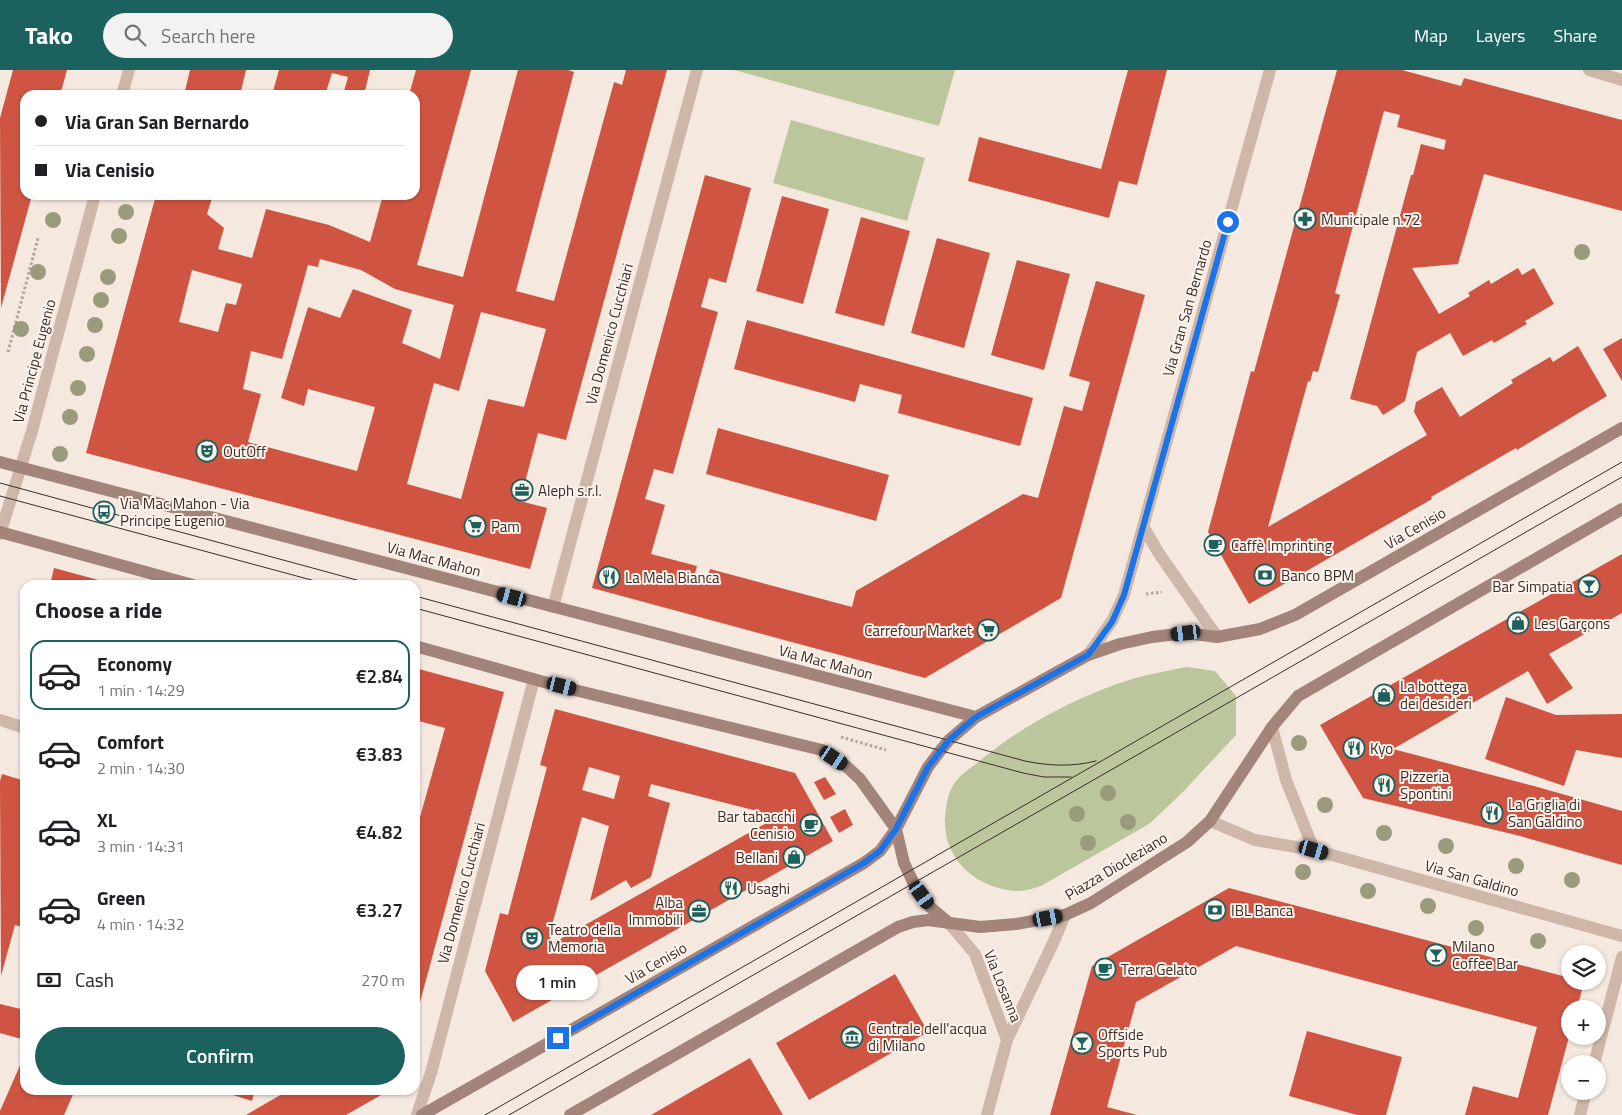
<!DOCTYPE html>
<meta charset="utf-8">
<style>
:root{--surface:#fff;--page:#f2f2f2;--text:#202124;--muted:#757577;--line:#e0e0e0;--accent:#1b615e}
body{margin:0;font-family:"Titillium Web",sans-serif;background:var(--page);color:var(--text);height:100vh;display:flex;flex-direction:column;font-size:19px;white-space:nowrap}
*{box-sizing:border-box;margin:0}
p{font-size:16px;color:var(--muted)}
.icon{flex:none;width:28px;height:28px;fill:none;stroke:currentColor;stroke-width:2;stroke-linecap:round;stroke-linejoin:round}
.map{position:relative;flex:1;overflow:hidden}
.side{position:absolute;left:20px;top:510px;width:400px;height:515px;display:flex;flex-direction:column;background:var(--surface);border-radius:15px;box-shadow:0 1px 4px #0004}
.side>*{flex:none}
.banner{position:absolute;left:20px;top:20px;width:400px;height:110px;border-radius:15px;box-shadow:0 1px 4px #0004;display:grid;align-content:center;height:110px;padding:0 15px;background:var(--surface)}
.controls{position:absolute;left:1561px;top:875px;display:grid;gap:10px}
.controls a{display:grid;place-items:center;width:45px;height:45px;border-radius:50%;background:var(--surface);box-shadow:0 1px 4px #0004;font-size:25px}
.end{position:absolute;width:22px;height:22px;margin:-11px;border:6px solid #1a73e8;background:#fff;box-shadow:0 0 0 2px #fff}
.from{border-radius:50%}
.bubble{position:absolute;height:35px;border-radius:18px;background:var(--surface);box-shadow:0 1px 4px #0004;font-size:16px;font-weight:600;line-height:35px;text-align:center}
.car{position:absolute;width:15px;height:30px;margin:-15px -8px;border-radius:6px;box-shadow:0 0 4px 1px #0007;background:linear-gradient(#222 24%,#8ab4d8 0 40%,#222 0 76%,#8ab4d8 0 86%,#222 0)}
.banner b{display:flex;align-items:center;gap:18px;height:48px;font-size:19px}
.banner b+b{border-top:1px solid var(--line)}
.banner i{width:12px;height:12px;background:var(--text)}
ul{padding:0;list-style:none}
li{display:flex;align-items:center;gap:15px;height:70px;margin:0 10px 8px;padding:0 5px;border:2px solid transparent;border-radius:15px}
li div{flex:1}
li b{display:block;font-size:19px}
li em{font-style:normal;font-weight:600}
li.active{border-color:var(--accent)}
li>.icon{width:45px;height:45px;stroke-width:1.5}
h2{padding:0 15px;font-size:22px;line-height:60px}
.pay{display:flex;align-items:center;gap:12px;height:55px;padding:0 15px;font-size:19px}
.pay p{margin-inline-start:auto}
.cta{display:flex;gap:10px;margin-top:auto;padding:10px 15px}
.cta a{flex:1;height:58px;border-radius:30px;background:var(--accent);color:#fff;font-size:20px;font-weight:600;line-height:58px;text-align:center}
header{display:flex;align-items:center;gap:30px;box-sizing:border-box;height:70px;padding:0 25px;background:var(--accent);color:#fff}
header strong{font-size:24px}
nav{display:flex;gap:28px;margin-inline-start:auto;font-size:18px}
.search{width:350px;height:45px;background:var(--page);display:flex;align-items:center;gap:12px;box-sizing:border-box;padding:0 18px;border-radius:28px;color:var(--muted);font-size:19px}
.map>svg:first-child{display:block}
.green{fill:#bcc69d}
.building{fill:#cf5542;fill-rule:evenodd}
.lines{fill:none;stroke-linecap:round;stroke-linejoin:round}
.path{stroke:#bba093;stroke-width:3;stroke-dasharray:2.5 2.5;stroke-linecap:butt}
.service{stroke:#ceb6a9;stroke-width:12}
.minor{stroke:#ceb6a9;stroke-width:12}
.secondary{stroke:#a3847a;stroke-width:12}
.tram{stroke:#3b2d29;stroke-width:1}
.tree{fill:#9a9b7c}
.route{stroke:#1a73e8;stroke-width:6}
.labels{text-anchor:middle;dominant-baseline:central;stroke-width:4;stroke-linejoin:round;paint-order:stroke}
.poi-label{font-size:15px;fill:#3b2d29;stroke:#fcf3ec;text-anchor:start}
.street-label{font-size:15px;fill:#3b2d29;stroke:#fcf3ec}
</style>
<header>
<strong>Tako</strong>
<div class="search"><svg class="icon" aria-label="search" viewBox="0 0 24 24"><circle cx="10" cy="10" r="6"/><path d="M15 15l6 6"/></svg>Search here</div>
<nav><a>Map</a><a>Layers</a><a>Share</a></nav>
</header>
<div class="map">
<svg width="1622" height="1045" viewBox="0 0 1622 1045">
<rect width="100%" height="100%" fill="#f5e8df"/>
<path class="green" d="M734,0H955L939,56Z
M791,50L925,88L907,151L773,113Z
M1187,597L1215,601L1236,626V665L1181,724L1149,754L1041,816C1035,818 1028,820 1022,821C980,822 942,791 945,747C946,735 948,721 956,711C962,703 974,696 982,689C1024,654 1086,622 1139,607C1155,603 1171,600 1187,597Z"/>
<path class="building" d="M13,0H67L60,25H25V125H32L1,238L0,48Z
M190,0H246L240,25H184Z
M279,0H370L364,25H343L348,7L332,3L325,25H272Z
M416,0H471L417,195L463,207L518,0H568L574,2L516,221L554,231L614,12L622,15L626,0H667L566,370L538,363L520,431L547,438L530,499L86,383L156,125H213L207,144L224,158L218,179L252,188L266,139L329,155L370,172L383,125H415V25H409ZM320,189L361,200L395,219L454,235L440,289L402,273L412,240L353,219L340,248L308,237L281,328L304,336L308,319L375,337L357,401L248,372L261,324L243,319L251,281L282,289L308,195L318,197ZM192,200L242,214L236,235L226,233L218,262L179,252ZM481,242L546,259L524,337L488,329L461,429L407,414L434,313L459,321Z
M1128,0H1167L1137,115L1119,111L1109,148L968,111L979,67L1101,99Z
M1337,0H1402L1461,16L1464,8L1622,50V141L1484,104L1458,194L1412,198L1439,244L1470,226L1468,223L1489,210L1491,214L1518,198L1522,205L1534,198L1554,234L1525,251L1527,254L1494,273L1492,270L1463,286L1450,263L1417,282L1405,331L1383,345L1377,336L1350,329L1411,105H1413L1421,74L1444,80L1446,70L1397,57L1400,45L1384,41L1335,223L1340,225L1318,302L1313,301L1310,312L1308,311L1268,457L1427,365L1414,342L1416,332L1442,317L1460,347L1513,313L1511,310L1550,287L1553,292L1578,276L1607,326L1517,380L1516,378L1431,427L1432,429L1249,534L1208,462L1251,301L1254,302Z
M705,105L751,118L726,213L709,208L701,237L718,242L673,404L654,399L645,429L665,435L651,484L697,496L693,511L706,514L710,499L852,537L856,521L1023,424L1038,428L1064,336L1082,341L1090,312L1069,306L1096,211L1145,225L1061,528L925,608L592,518Z
M782,126L829,139L803,234L756,221Z
M861,147L910,161L884,256L835,243Z
M937,168L990,183L964,278L911,263Z
M1017,190L1070,204L1044,300L991,285Z
M747,250L1033,328L1020,376L898,343L902,325L860,314L855,332L734,299Z
M1622,268V311L1603,279Z
M718,358L889,405L876,451L706,404Z
M1622,484V543L1549,584L1573,618L1547,634L1528,601L1393,679L1534,716L1622,741V795L1520,766L1363,728L1320,655Z
M54,498L113,514L112,515H50Z
M415,598L504,622L416,947L415,765L445,658L415,650Z
M1506,627L1556,645L1622,644V688L1576,680L1564,716L1485,689Z
M555,639L795,703L833,771L513,952L485,901L500,843L508,845L547,697L540,695ZM589,697L620,706L614,729L582,720ZM651,714L765,743L770,751L553,873L549,866L582,747L609,756L590,831L626,810L631,818L651,807L670,733L648,726Z
M2,704L25,711V817L23,824L25,825V858L15,855L1,906L0,711Z
M825,707L836,724L824,730L814,712Z
M845,739L853,755L839,763L830,747Z
M1229,818L1570,908V911L1584,912L1577,939H1570V963L1548,1045H1465L1473,1016L1518,1028L1537,957L1236,876L1136,932L1107,1037L1137,1045H1050L1092,896Z
M895,904L928,962L809,1030L776,973Z
M0,934L25,940V970L0,963Z
M1307,961L1402,987L1386,1045H1357L1289,1026Z
M25,984V1020H75L64,1045H0V1041Z
M750,988L783,1045H651L694,1020Z
M217,1020H255L252,1031Z
M289,1020H390L346,1045H246Z"/>
<g class="lines">
<path class="path" d="M8,282L38,168
M1146,524L1162,522
M841,667L886,680"/>
<path class="service" d="M0,650L22,657"/>
<path class="minor" d="M1589,0L1622,10
M122,25L129,0
M1143,456L1158,482L1217,567
M0,464L32,361L95,125
M553,537L697,0
M1088,585L1112,551L1124,525L1270,0
M1272,657L1286,710L1314,780
M1210,751L1255,770L1314,780L1622,866
M948,852L975,884L1007,970
M1594,994L1622,887
M417,1045L431,1003L534,609
M987,1045L1007,970L1054,871L1065,845
M1580,1045L1586,1021"/>
<path class="secondary" d="M0,392L976,647
M0,462L193,515
M415,576L562,617L822,680L846,696L860,709L896,759L904,793L914,814L930,837L948,852
M422,1045L864,793L880,781L896,759L928,697L940,681L949,670L976,647L1088,585L1120,574L1152,567L1186,563L1217,567L1260,559L1295,545L1622,358
M570,1045L898,857L913,852L928,850L980,857L1016,854L1065,845L1091,833L1187,772L1210,751L1272,657L1298,626L1622,439"/>
<path class="tram" d="M0,413L375,515
M0,426L330,515
M415,526L1025,691C1049,696 1072,697 1096,691
M415,538L1023,703L1044,707H1071
M485,1045L1622,392
M509,1045L1622,407"/>
</g>
<g class="tree">
<circle cx="126" cy="142" r="8"/>
<circle cx="53" cy="150" r="8"/>
<circle cx="119" cy="166" r="8"/>
<circle cx="1582" cy="182" r="8"/>
<circle cx="38" cy="202" r="8"/>
<circle cx="108" cy="207" r="8"/>
<circle cx="101" cy="230" r="8"/>
<circle cx="95" cy="255" r="8"/>
<circle cx="21" cy="259" r="8"/>
<circle cx="87" cy="284" r="8"/>
<circle cx="78" cy="318" r="8"/>
<circle cx="70" cy="347" r="8"/>
<circle cx="60" cy="384" r="8"/>
<circle cx="1299" cy="673" r="8"/>
<circle cx="1108" cy="723" r="8"/>
<circle cx="1325" cy="735" r="8"/>
<circle cx="1077" cy="744" r="8"/>
<circle cx="1128" cy="752" r="8"/>
<circle cx="1384" cy="763" r="8"/>
<circle cx="1088" cy="773" r="8"/>
<circle cx="1446" cy="776" r="8"/>
<circle cx="1516" cy="796" r="8"/>
<circle cx="1303" cy="802" r="8"/>
<circle cx="1572" cy="810" r="8"/>
<circle cx="1368" cy="821" r="8"/>
<circle cx="1428" cy="836" r="8"/>
<circle cx="1476" cy="858" r="8"/>
<circle cx="1538" cy="871" r="8"/>
</g>
<g class="lines">
<path class="route" d="M558,968L864,793L880,781L896,759L928,697L949,670L976,647L1088,585L1112,552L1124,525L1228,152"/>
</g>
<defs>
<g id="pharmacy-ring" transform="scale(1.125)"><circle r="9.5" fill="#fcf3ec" stroke="#1b615e" stroke-width="1.5"/><path d="M-2-6h4v4h4v4h-4v4h-4v-4h-4v-4h4Z" fill="#1b615e"/></g>
<g id="theatre-ring" transform="scale(1.125)"><circle r="9.5" fill="#fcf3ec" stroke="#1b615e" stroke-width="1.5"/><path d="M-5-5.5Q0-4 5-5.5V0Q5 5 0 6Q-5 5-5 0ZM-3.3-2.5H-1v1.5H-3.3ZM1-2.5H3.3v1.5H1ZM-2.8 1Q0 5.5 2.8 1Z" fill="#1b615e"/></g>
<g id="office-ring" transform="scale(1.125)"><circle r="9.5" fill="#fcf3ec" stroke="#1b615e" stroke-width="1.5"/><path d="M-6-3h4V-5.5h4V-3h4V5H-6ZM-1-4.5V-3h2v-1.5ZM-6 0V1H6V0Z" fill="#1b615e"/></g>
<g id="bus-ring" transform="scale(1.125)"><circle r="9.5" fill="#fcf3ec" stroke="#1b615e" stroke-width="1.5"/><path d="M-5-6H5V4H4V6H2V4H-2V6H-4V4H-5ZM-3.5-4V0h7V-4ZM-3.5 1.2v1.5H-2V1.2ZM2 1.2v1.5H3.5V1.2Z" fill="#1b615e"/></g>
<g id="supermarket-ring" transform="scale(1.125)"><circle r="9.5" fill="#fcf3ec" stroke="#1b615e" stroke-width="1.5"/><path d="M-6-5.5h2.5l.6 2H6L4.5 2H-2.5L-4.4-4H-6ZM-1.5 3.2a1.3 1.3 0 1 0 .1 0ZM3 3.2a1.3 1.3 0 1 0 .1 0Z" fill="#1b615e"/></g>
<g id="cafe-ring" transform="scale(1.125)"><circle r="9.5" fill="#fcf3ec" stroke="#1b615e" stroke-width="1.5"/><path d="M-5.5-4.5H6V0H3Q3 3.5 0 3.5H-2.5Q-5.5 3.5-5.5 0ZM3-3.2v2h1.7v-2ZM-6 4.5H4V6H-6Z" fill="#1b615e"/></g>
<g id="bank-ring" transform="scale(1.125)"><circle r="9.5" fill="#fcf3ec" stroke="#1b615e" stroke-width="1.5"/><path d="M-6-4H6V4H-6ZM0-2.3a2.3 2.3 0 1 0 0 4.6a2.3 2.3 0 1 0 0-4.6Z" fill="#1b615e"/></g>
<g id="restaurant-ring" transform="scale(1.125)"><circle r="9.5" fill="#fcf3ec" stroke="#1b615e" stroke-width="1.5"/><path d="M-5-6h1v4h1v-4h1v4h1v-4h1v5L-1.5 .5V6h-2V.5L-5-1ZM5-6V6H3V1.5H1.5Q1.5-4 5-6Z" fill="#1b615e"/></g>
<g id="bar-ring" transform="scale(1.125)"><circle r="9.5" fill="#fcf3ec" stroke="#1b615e" stroke-width="1.5"/><path d="M-6-5H6L.8 .8V4.5H3.5V6h-7V4.5H-.8V.8Z" fill="#1b615e"/></g>
<g id="shop-ring" transform="scale(1.125)"><circle r="9.5" fill="#fcf3ec" stroke="#1b615e" stroke-width="1.5"/><path d="M-5-2.5h2.3a2.7 3.5 0 0 1 5.4 0H5L5.5 6h-11ZM-1.5-2.5h3a1.5 2.3 0 0 0-3 0Z" fill="#1b615e"/></g>
<g id="museum-ring" transform="scale(1.125)"><circle r="9.5" fill="#fcf3ec" stroke="#1b615e" stroke-width="1.5"/><path d="M0-6L6-3V-2H-6V-3ZM-5-1h2V3h-2ZM-1-1h2V3h-2ZM3-1h2V3H3ZM-6 4H6V6H-6Z" fill="#1b615e"/></g>
</defs>
<g fill-rule="evenodd">
<use href="#pharmacy-ring" x="1305" y="149"/>
<use href="#theatre-ring" x="207" y="381"/>
<use href="#office-ring" x="522" y="420"/>
<use href="#bus-ring" x="104" y="442"/>
<use href="#supermarket-ring" x="475" y="456"/>
<use href="#cafe-ring" x="1215" y="475"/>
<use href="#bank-ring" x="1265" y="505"/>
<use href="#restaurant-ring" x="609" y="507"/>
<use href="#bar-ring" x="1589" y="516"/>
<use href="#shop-ring" x="1518" y="553"/>
<use href="#supermarket-ring" x="988" y="560"/>
<use href="#shop-ring" x="1384" y="625"/>
<use href="#restaurant-ring" x="1354" y="678"/>
<use href="#restaurant-ring" x="1384" y="715"/>
<use href="#restaurant-ring" x="1492" y="743"/>
<use href="#cafe-ring" x="811" y="755"/>
<use href="#shop-ring" x="794" y="787"/>
<use href="#restaurant-ring" x="731" y="818"/>
<use href="#bank-ring" x="1215" y="840"/>
<use href="#office-ring" x="699" y="841"/>
<use href="#theatre-ring" x="532" y="868"/>
<use href="#bar-ring" x="1436" y="885"/>
<use href="#cafe-ring" x="1105" y="899"/>
<use href="#museum-ring" x="852" y="967"/>
<use href="#bar-ring" x="1082" y="973"/>
</g>
<g class="labels">
<g class="poi-label">
<text x="1321" y="149">Municipale n.72</text>
<text x="223" y="381">OutOff</text>
<text x="538" y="420">Aleph s.r.l.</text>
<text x="120" y="433">Via Mac Mahon - Via<tspan x="120" dy="17">Principe Eugenio</tspan></text>
<text x="491" y="456">Pam</text>
<text x="1231" y="475">Caffè Imprinting</text>
<text x="1281" y="505">Banco BPM</text>
<text x="625" y="507">La Mela Bianca</text>
<text x="1573" y="516" text-anchor="end">Bar Simpatia</text>
<text x="1534" y="553">Les Garçons</text>
<text x="972" y="560" text-anchor="end">Carrefour Market</text>
<text x="1400" y="616">La bottega<tspan x="1400" dy="17">dei desideri</tspan></text>
<text x="1370" y="678">Kyo</text>
<text x="1400" y="706">Pizzeria<tspan x="1400" dy="17">Spontini</tspan></text>
<text x="1508" y="734">La Griglia di<tspan x="1508" dy="17">San Galdino</tspan></text>
<text x="795" y="746" text-anchor="end">Bar tabacchi<tspan x="795" dy="17">Cenisio</tspan></text>
<text x="778" y="787" text-anchor="end">Bellani</text>
<text x="747" y="818">Usaghi</text>
<text x="683" y="832" text-anchor="end">Alba<tspan x="683" dy="17">Immobili</tspan></text>
<text x="1231" y="840">IBL Banca</text>
<text x="548" y="859">Teatro della<tspan x="548" dy="17">Memoria</tspan></text>
<text x="1452" y="876">Milano<tspan x="1452" dy="17">Coffee Bar</tspan></text>
<text x="1121" y="899">Terra Gelato</text>
<text x="868" y="958">Centrale dell'acqua<tspan x="868" dy="17">di Milano</tspan></text>
<text x="1098" y="964">Offside<tspan x="1098" dy="17">Sports Pub</tspan></text>
</g>
<g class="street-label">
<text transform="translate(1187 238) rotate(-74)">Via Gran San Bernardo</text>
<text transform="translate(609 264) rotate(-75)">Via Domenico Cucchiari</text>
<text transform="translate(34 291) rotate(-75)">Via Principe Eugenio</text>
<text transform="translate(1415 458) rotate(-30)">Via Cenisio</text>
<text transform="translate(434 489) rotate(15)">Via Mac Mahon</text>
<text transform="translate(826 592) rotate(15)">Via Mac Mahon</text>
<text transform="translate(1116 796) rotate(-31)">Piazza Diocleziano</text>
<text transform="translate(1472 808) rotate(16)">Via San Galdino</text>
<text transform="translate(461 823) rotate(-75)">Via Domenico Cucchiari</text>
<text transform="translate(656 893) rotate(-30)">Via Cenisio</text>
<text transform="translate(1003 916) rotate(68)">Via Losanna</text>
</g>
</g>
</svg>
<div class="controls">
<a><svg class="icon" aria-label="layers" viewBox="0 0 24 24"><path d="M12 4l9 5-9 5-9-5zM3 14l9 5 9-5"/></svg></a>
<a>+</a>
<a>−</a>
</div>
<i class="end from" style="left:1228px;top:152px"></i>
<i class="end" style="left:558px;top:968px"></i>
<div class="bubble" style="left:516px;top:895px;width:82px">1 min</div>
<i class="car" style="left:512px;top:527px;rotate:285deg"></i>
<i class="car" style="left:1186px;top:563px;rotate:263deg"></i>
<i class="car" style="left:562px;top:616px;rotate:104deg"></i>
<i class="car" style="left:834px;top:688px;rotate:124deg"></i>
<i class="car" style="left:1314px;top:780px;rotate:106deg"></i>
<i class="car" style="left:922px;top:825px;rotate:144deg"></i>
<i class="car" style="left:1048px;top:848px;rotate:80deg"></i>
<div class="banner">
<b><i class="from"></i>Via Gran San Bernardo</b>
<b><i></i>Via Cenisio</b>
</div>
<section class="side">
<h2>Choose a ride</h2>
<ul>
<li class="active"><svg class="icon" aria-label="car" viewBox="0 0 24 24"><path d="M5 17H2v-5l4-1 3-4h7l3 4 3 1v5h-3M9 17h6M6 11h13"/><circle cx="7" cy="17" r="2"/><circle cx="17" cy="17" r="2"/></svg><div><b>Economy</b><p>1 min · 14:29</p></div><em>€2.84</em></li>
<li><svg class="icon" aria-label="car" viewBox="0 0 24 24"><path d="M5 17H2v-5l4-1 3-4h7l3 4 3 1v5h-3M9 17h6M6 11h13"/><circle cx="7" cy="17" r="2"/><circle cx="17" cy="17" r="2"/></svg><div><b>Comfort</b><p>2 min · 14:30</p></div><em>€3.83</em></li>
<li><svg class="icon" aria-label="car" viewBox="0 0 24 24"><path d="M5 17H2v-5l4-1 3-4h7l3 4 3 1v5h-3M9 17h6M6 11h13"/><circle cx="7" cy="17" r="2"/><circle cx="17" cy="17" r="2"/></svg><div><b>XL</b><p>3 min · 14:31</p></div><em>€4.82</em></li>
<li><svg class="icon" aria-label="car" viewBox="0 0 24 24"><path d="M5 17H2v-5l4-1 3-4h7l3 4 3 1v5h-3M9 17h6M6 11h13"/><circle cx="7" cy="17" r="2"/><circle cx="17" cy="17" r="2"/></svg><div><b>Green</b><p>4 min · 14:32</p></div><em>€3.27</em></li>
</ul>
<div class="pay"><svg class="icon" aria-label="cash" viewBox="0 0 24 24"><path d="M3 7h18v10H3z"/><circle cx="12" cy="12" r="2"/></svg>Cash<p>270 m</p></div>
<div class="cta"><a>Confirm</a></div>
</section>
</div>
